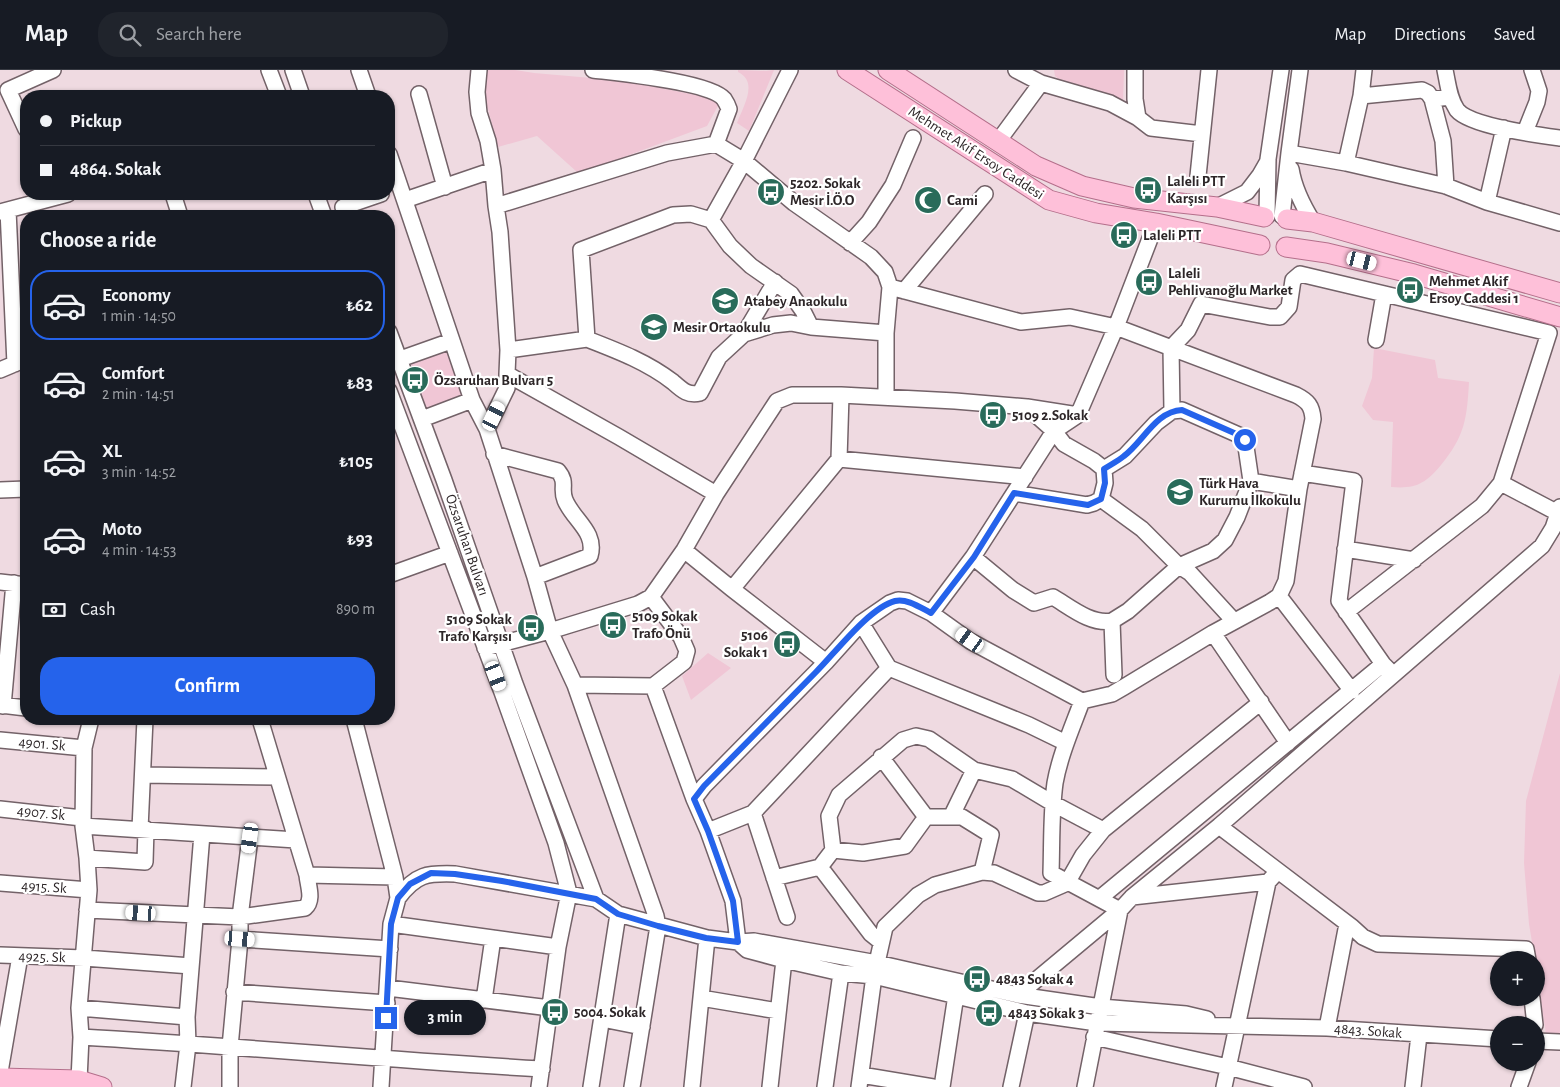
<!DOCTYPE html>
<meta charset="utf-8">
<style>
:root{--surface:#171b24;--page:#20242c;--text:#f1f3f6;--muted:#9ea1a6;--line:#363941;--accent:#2563eb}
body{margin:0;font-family:"Alegreya Sans",sans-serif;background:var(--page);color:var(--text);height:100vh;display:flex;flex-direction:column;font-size:19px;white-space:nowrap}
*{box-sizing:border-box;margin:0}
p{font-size:16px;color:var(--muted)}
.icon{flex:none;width:28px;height:28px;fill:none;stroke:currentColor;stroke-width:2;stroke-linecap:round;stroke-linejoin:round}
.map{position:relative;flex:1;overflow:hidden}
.drawer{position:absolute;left:20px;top:140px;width:375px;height:515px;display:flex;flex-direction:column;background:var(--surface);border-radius:20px;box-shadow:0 1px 4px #0004}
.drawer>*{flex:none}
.banner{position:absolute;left:20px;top:20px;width:375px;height:110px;border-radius:20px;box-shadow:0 1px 4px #0004;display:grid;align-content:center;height:110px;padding:0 20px;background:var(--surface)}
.tools{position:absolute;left:1490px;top:881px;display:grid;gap:10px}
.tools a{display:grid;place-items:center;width:55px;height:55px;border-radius:50%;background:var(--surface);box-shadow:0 1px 4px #0004;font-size:25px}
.end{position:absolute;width:22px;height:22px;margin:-11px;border:6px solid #2563eb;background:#fff;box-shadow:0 0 0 2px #fff}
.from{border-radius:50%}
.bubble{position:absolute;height:35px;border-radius:18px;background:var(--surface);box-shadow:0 1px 4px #0004;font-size:16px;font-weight:700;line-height:35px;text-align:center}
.car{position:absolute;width:15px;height:30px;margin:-15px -8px;border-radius:6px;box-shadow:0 0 4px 1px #0007;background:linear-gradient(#fff 24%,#345 0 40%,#fff 0 76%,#345 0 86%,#fff 0)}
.banner b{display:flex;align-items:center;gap:18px;height:48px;font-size:19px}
.banner b+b{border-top:1px solid var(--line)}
.banner i{width:12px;height:12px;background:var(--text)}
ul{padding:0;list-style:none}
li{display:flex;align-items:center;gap:15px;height:70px;margin:0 10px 8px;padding:0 10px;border:2px solid transparent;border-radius:20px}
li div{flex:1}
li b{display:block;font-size:19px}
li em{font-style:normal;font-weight:700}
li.on{border-color:var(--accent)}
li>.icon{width:45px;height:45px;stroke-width:1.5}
h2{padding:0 20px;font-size:22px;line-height:60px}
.pay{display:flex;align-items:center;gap:12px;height:55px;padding:0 20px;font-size:19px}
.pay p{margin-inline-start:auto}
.button{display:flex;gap:10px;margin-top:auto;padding:10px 20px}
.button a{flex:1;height:58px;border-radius:20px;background:var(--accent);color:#fff;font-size:20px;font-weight:700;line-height:58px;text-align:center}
header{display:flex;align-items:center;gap:30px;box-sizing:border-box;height:70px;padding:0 25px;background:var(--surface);border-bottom:1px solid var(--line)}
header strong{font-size:24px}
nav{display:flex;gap:28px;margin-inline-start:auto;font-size:18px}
.search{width:350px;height:45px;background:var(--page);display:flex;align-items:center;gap:12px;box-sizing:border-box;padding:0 18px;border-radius:20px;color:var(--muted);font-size:19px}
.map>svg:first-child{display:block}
.green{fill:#f0c6d5}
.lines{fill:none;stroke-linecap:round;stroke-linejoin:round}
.minor-casing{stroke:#736268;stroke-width:18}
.major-casing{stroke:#b46f8b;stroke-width:21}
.minor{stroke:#fff;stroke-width:15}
.major{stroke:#fec0d9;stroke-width:19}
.route{stroke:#2563eb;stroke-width:6}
.labels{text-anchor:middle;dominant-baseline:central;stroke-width:4.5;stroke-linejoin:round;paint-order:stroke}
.street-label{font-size:15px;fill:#2d2628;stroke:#fff}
.poi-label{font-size:15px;font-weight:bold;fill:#2d2628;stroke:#fff;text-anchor:start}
</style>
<header>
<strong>Map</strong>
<div class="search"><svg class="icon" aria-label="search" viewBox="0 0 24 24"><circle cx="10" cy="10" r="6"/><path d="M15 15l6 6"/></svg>Search here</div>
<nav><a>Map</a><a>Directions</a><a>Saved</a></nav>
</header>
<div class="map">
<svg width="1560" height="1017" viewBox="0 0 1560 1017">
<rect width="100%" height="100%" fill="#efdae1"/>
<path class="green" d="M485,0H515L534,3L626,11L711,28L719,34L707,56L581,103L577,102L537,66L498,77L484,24Z
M738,0L766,1L774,0L749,61L737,53C743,37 759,12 738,2Z
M1054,0H1124L1123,32L1063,13L1055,6Z
M449,277L467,326L428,344L410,290Z
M1374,278L1435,290L1438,308L1469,312C1467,348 1465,366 1441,395C1425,414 1416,419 1391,417L1393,352L1373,350L1362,336L1372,308Z
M708,583L731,598L691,630L682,606Z
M1560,603V964H1546L1536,901V890H1535L1529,854L1524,793L1526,731Z"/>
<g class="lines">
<g class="minor-casing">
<path id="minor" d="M269,0L279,26
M293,0L302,26
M359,0L368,26
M479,0L477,22L479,43L488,71L493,100L496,136
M593,0C617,3 710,12 724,29C726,32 728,36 729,39L716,74
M1016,0L1041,13L1110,33L1138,48L1151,58L1202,64
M1135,0V29L1138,48
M1445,0C1448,14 1449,28 1457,40C1470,56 1538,65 1560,68
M419,24L445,117
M1361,26L1422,20L1428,23L1432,29L1450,27
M1432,29L1443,71L1446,116
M26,59L8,20L53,0
M1525,62L1537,32L1539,21L1532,0
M1000,71L1002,66L1041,13
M1289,83L1346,93L1446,116L1487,132L1560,153
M389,84L472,330L487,359
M1346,93L1361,26L1364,0
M1291,99C1294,118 1303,136 1313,152
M1198,106L1209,0
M173,124L180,146
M316,124L324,146
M405,130L493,100
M1487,132L1504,58
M343,137L381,124
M1217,137L1247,122L1260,105L1268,91
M8,140L15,294
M0,142L68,124
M1267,146L1268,89L1281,0
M1282,146L1289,83L1300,0
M711,150L744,91L790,0
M850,173L869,152L893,115L913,68
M890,217L1021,252L1070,247L1116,257L1296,325C1308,331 1312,336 1313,349L1299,419L1286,511L1279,526L1270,532L1213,563L1124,617L1112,624L1082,631L970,571L931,543L907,531L898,530L890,533L861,553L826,592L704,716L694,729L708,761L733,831L738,872L747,880L784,890L841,903L874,906L1027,943L1097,953L1327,958L1499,969
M904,221L985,124
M811,257L803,241L791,224L751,196L730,176L711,150L691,144L673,145L581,180L587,269C618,281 647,292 673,312C682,320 688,326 700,323L719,287L744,264L773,255L791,253L811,257L886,263
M389,262L444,410L515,614L596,829
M744,264L775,212
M1376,270L1384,224
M508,280L587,269
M389,293L451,271
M0,300L19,292H26
M507,304L619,367L716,424
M389,321L502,622L556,773L569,823L558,877L539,1017
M1027,337L1054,361L1064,374L1094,391L1104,399
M422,349L472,330
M494,384L558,401C568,413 560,418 565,430C573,450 597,462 590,486L535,507
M839,389L1025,407
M1302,403L1354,411L1339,531L1383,594L1390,601
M1251,411L1299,419
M1501,413L1558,443
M0,420L26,419
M1014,423L1087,435L1094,433L1101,429L1105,413L1104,399L1125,386L1156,353L1172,341
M1101,429L1142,459L1179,496L1190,503L1234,551
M1345,479L1414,490
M684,480L732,519L826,592
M973,487L1013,520L1034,533L1053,527C1070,537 1091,555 1112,551
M389,505L450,483
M0,512L26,515
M732,519L839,389L841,325
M1279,526L1352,621
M931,543L973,487L1054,361L1078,345L1116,257L1156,153
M861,553L889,598L1029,655L1066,673
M1213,563L1288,673
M485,578L550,561L638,534L651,527L684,480L716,424L777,331L792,325H841L955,331L1027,337L1078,345
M1114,605L1112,551L1128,541L1179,496L1213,481L1225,470L1237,447L1251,411L1245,370L1241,366L1182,340L1172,341L1171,278L1188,260L1201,234L1270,247H1280L1289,237L1293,210L1300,204L1549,263L1501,413L1482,436L1346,542
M575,615L653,616L684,592L687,581L681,567L651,527
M653,616L694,729
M1082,631C1072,658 1060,685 1055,713C1051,742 1052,773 1051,803L1120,840L1085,1017
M0,635L26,638
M3,636L14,513
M354,649L395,807L398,828L391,854L381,1017
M0,670L84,678
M881,687L926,747
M143,705L277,707
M0,739L82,748
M753,743L787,847
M951,747L974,700
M83,756L296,770
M1219,756L1352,857L1363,867L1378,874L1526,879L1528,890
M140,759L145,649
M708,761L753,743L889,598
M833,780L863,783L905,776L926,747H962L991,765L982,802
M87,788L145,792L146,759
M820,797L833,780L829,746L839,725L903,670L916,666L929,669L974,700L1012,709L1054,734L1103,760
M307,805L395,807
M774,808L820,797L871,864L881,872
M0,813L89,820
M1132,827L1268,812
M398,828C416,804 427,803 455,804L596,829L618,844L707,868L738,872L754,871L877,893L1018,925L1101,937L1186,944L1207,949
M1100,828L1383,594
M87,840L240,847L305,838C314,830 308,816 307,805L260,649
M391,854L558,877
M240,869L390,879
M0,885L84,888L191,896
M388,918L550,938
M234,922L387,933
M1018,925L1120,840L1132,827L1219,756L1542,476L1553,458L1560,437
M701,928L778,941
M1532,928L1535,955
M484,930L493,868
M79,938L187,947
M602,949L642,957
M1327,958L1347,854
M81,967C235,976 388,990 542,999
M1094,967L1228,997L1304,1017
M1536,971L1560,972
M0,1002L20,886
M861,1005L933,1017
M79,1010L81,967L79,938L89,820L87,788L83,756L84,678L91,649
M183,1017L188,974L187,947L202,764
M230,1017V977L240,869V847L250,768
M591,1017L618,844
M632,1017L658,856L656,846L575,615L550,561L535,507L487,359L507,318V304L508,280L500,162L496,136L667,83L716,74L744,91L794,133L871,187L885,202L890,217L886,263V327
M692,1017L707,868
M770,1017L784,890
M825,1017L841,903
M859,1017L874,906L885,857L918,825L935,815L982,802L994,803L1038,823H1044L1067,813L1083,785L1103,760L1261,632
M942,1017L956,925
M1011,1017L1027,943
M1224,1017L1268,812L1278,801
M1413,1017L1419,965
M1519,1017L1528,992"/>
</g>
<g class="major-casing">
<path id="major" d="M847,0L1049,130L1096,143L1156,153L1260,175
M888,0L1036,96L1082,116L1134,128L1217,137L1264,147
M1287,149L1313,152L1560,223
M1286,177L1327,183L1414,204L1560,247
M0,1008L79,1010L102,1017"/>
</g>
<use href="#minor" class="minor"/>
<use href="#major" class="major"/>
</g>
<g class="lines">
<path class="route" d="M386,948L391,854L398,828L410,814L431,803L455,804L502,811L596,829L618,844L658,856L706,868L738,872L733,831L708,761L694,729L704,716C741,678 779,640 816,602C836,582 869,538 895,531C907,528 921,538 931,543L974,487L1014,423L1088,435L1101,429L1105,413L1104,399C1110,395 1118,391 1124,386C1143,372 1156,341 1182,340L1241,366L1245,370"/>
</g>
<defs>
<g id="bus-disc" transform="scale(1.4375)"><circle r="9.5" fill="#296b5a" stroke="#fff"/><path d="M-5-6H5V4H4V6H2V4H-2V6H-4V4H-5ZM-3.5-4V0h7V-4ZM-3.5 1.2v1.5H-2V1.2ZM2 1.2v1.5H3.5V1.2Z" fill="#fff"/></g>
<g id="mosque-disc" transform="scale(1.4375)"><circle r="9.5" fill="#296b5a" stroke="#fff"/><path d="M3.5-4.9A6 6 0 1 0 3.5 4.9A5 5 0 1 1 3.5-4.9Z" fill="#fff"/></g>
<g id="school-disc" transform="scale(1.4375)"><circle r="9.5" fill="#296b5a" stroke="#fff"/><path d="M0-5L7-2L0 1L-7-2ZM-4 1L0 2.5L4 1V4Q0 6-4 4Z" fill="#fff"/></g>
</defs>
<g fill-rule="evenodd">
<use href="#bus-disc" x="1148" y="120"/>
<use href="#bus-disc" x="771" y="122"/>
<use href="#mosque-disc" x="928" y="130"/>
<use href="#bus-disc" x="1124" y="165"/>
<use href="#bus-disc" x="1149" y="212"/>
<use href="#bus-disc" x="1410" y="220"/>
<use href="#school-disc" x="725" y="231"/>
<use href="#school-disc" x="654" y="257"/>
<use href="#bus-disc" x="415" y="310"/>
<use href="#bus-disc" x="993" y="345"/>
<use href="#school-disc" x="1180" y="422"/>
<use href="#bus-disc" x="613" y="555"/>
<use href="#bus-disc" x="531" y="558"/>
<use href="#bus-disc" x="787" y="574"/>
<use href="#bus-disc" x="977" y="909"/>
<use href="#bus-disc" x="555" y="942"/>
<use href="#bus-disc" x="989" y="943"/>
</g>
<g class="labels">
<g class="street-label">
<text transform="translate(976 83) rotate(33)">Mehmet Akif Ersoy Caddesi</text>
<text transform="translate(467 475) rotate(71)">Özsaruhan Bulvarı</text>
<text transform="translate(42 674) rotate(5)">4901. Sk</text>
<text transform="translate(41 743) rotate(6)">4907. Sk</text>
<text transform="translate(44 817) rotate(4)">4915. Sk</text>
<text transform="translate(42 887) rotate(2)">4925. Sk</text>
<text transform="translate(1368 961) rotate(4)">4843. Sokak</text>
</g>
<g class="poi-label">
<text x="1167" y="111">Laleli PTT<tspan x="1167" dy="17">Karşısı</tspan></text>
<text x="790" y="113">5202. Sokak<tspan x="790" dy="17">Mesir İ.Ö.O</tspan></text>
<text x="947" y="130">Cami</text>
<text x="1143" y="165">Laleli PTT</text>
<text x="1168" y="203">Laleli<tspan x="1168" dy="17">Pehlivanoğlu Market</tspan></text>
<text x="1429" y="211">Mehmet Akif<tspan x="1429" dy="17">Ersoy Caddesi 1</tspan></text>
<text x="744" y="231">Atabey Anaokulu</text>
<text x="673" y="257">Mesir Ortaokulu</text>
<text x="434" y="310">Özsaruhan Bulvarı 5</text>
<text x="1012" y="345">5109 2.Sokak</text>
<text x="1199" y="413">Türk Hava<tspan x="1199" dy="17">Kurumu İlkokulu</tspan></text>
<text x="632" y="546">5109 Sokak<tspan x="632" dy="17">Trafo Önü</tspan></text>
<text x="512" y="549" text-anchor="end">5109 Sokak<tspan x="512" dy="17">Trafo Karşısı</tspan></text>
<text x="768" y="565" text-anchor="end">5106<tspan x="768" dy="17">Sokak 1</tspan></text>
<text x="996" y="909">4843 Sokak 4</text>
<text x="574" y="942">5004. Sokak</text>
<text x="1008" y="943">4843 Sokak 3</text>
</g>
</g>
</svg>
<div class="tools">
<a>+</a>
<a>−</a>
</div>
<i class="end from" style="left:1245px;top:370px"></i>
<i class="end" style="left:386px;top:948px"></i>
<div class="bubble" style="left:404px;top:930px;width:82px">3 min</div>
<i class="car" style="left:1362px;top:191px;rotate:104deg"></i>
<i class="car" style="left:494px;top:346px;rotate:26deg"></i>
<i class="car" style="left:970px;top:570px;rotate:305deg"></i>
<i class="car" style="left:496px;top:606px;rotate:159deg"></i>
<i class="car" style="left:250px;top:768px;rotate:188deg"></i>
<i class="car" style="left:141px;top:843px;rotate:273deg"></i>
<i class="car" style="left:240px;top:869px;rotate:94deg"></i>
<div class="banner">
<b><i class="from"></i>Pickup</b>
<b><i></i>4864. Sokak</b>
</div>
<section class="drawer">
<h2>Choose a ride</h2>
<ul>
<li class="on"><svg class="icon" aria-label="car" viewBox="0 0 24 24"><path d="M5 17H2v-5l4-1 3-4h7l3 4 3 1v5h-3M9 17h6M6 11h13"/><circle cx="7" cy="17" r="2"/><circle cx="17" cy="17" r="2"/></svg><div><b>Economy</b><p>1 min · 14:50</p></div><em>₺62</em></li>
<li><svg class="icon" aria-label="car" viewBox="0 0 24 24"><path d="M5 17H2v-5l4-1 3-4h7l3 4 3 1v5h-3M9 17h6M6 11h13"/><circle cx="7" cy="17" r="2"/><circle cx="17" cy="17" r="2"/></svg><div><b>Comfort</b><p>2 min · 14:51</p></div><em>₺83</em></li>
<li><svg class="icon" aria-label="car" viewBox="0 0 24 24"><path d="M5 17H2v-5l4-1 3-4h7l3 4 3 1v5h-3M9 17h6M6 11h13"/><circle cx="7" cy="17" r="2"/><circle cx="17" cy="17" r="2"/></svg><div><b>XL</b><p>3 min · 14:52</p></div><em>₺105</em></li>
<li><svg class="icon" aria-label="car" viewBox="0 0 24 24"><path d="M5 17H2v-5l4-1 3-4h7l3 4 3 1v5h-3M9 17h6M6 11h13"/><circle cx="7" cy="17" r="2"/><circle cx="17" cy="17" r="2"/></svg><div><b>Moto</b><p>4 min · 14:53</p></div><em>₺93</em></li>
</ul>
<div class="pay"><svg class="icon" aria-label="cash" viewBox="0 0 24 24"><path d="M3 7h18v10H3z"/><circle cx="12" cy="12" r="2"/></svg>Cash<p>890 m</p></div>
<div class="button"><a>Confirm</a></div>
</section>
</div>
